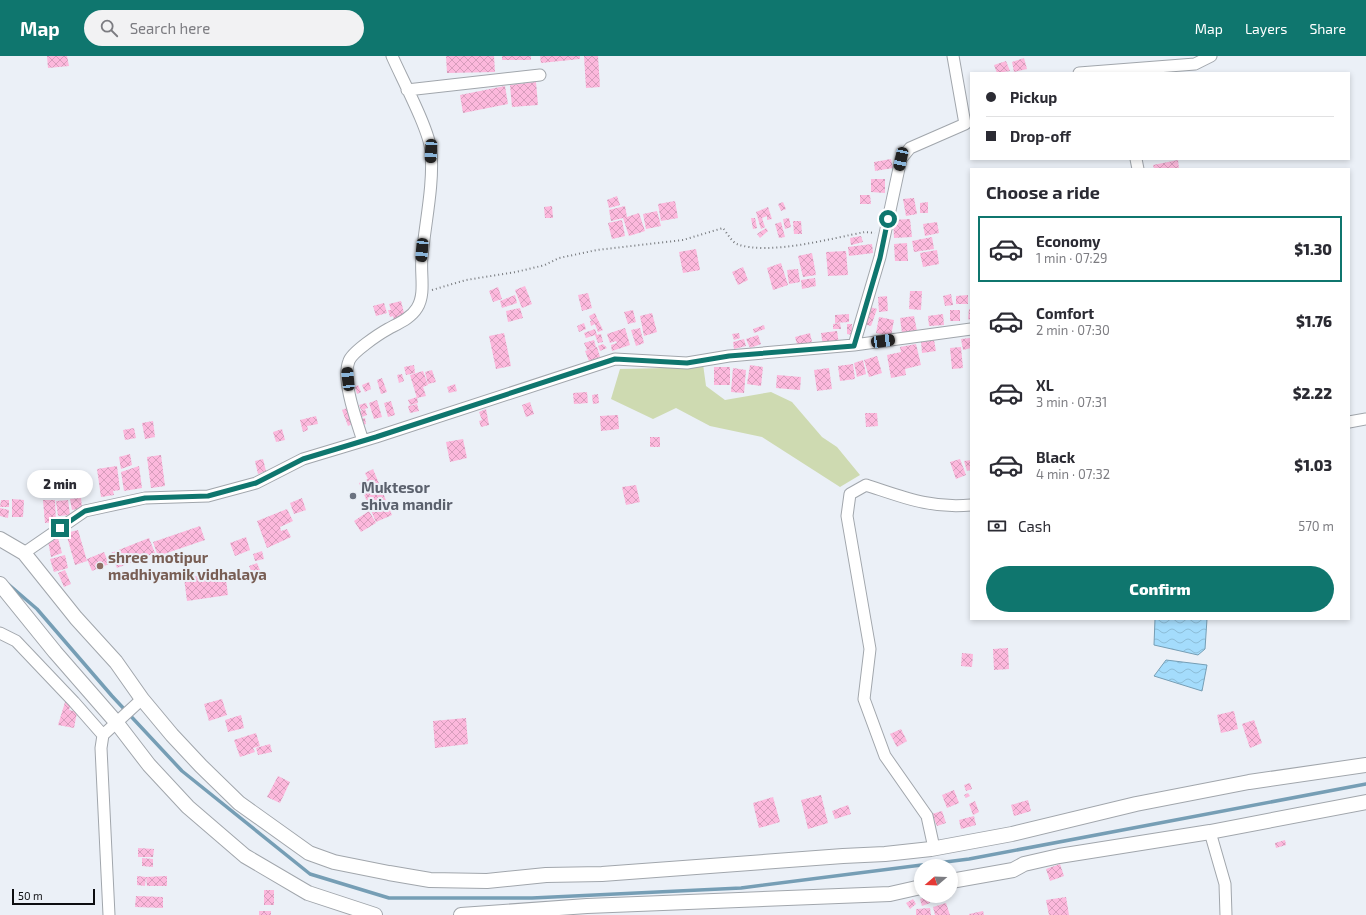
<!DOCTYPE html>
<meta charset="utf-8">
<style>
:root{--surface:#fff;--page:#f2f2f3;--text:#2b2b33;--muted:#7c7c81;--line:#e1e1e2;--accent:#0f766e}
body{margin:0;font-family:"Exo 2",sans-serif;background:var(--page);color:var(--text);height:100vh;display:flex;flex-direction:column;font-size:15px;white-space:nowrap}
*{box-sizing:border-box;margin:0}
p{font-size:13px;color:var(--muted)}
.icon{flex:none;width:22px;height:22px;fill:none;stroke:currentColor;stroke-width:2;stroke-linecap:round;stroke-linejoin:round}
.map{position:relative;flex:1;overflow:hidden}
.sheet{position:absolute;left:970px;top:112px;width:380px;height:452px;display:flex;flex-direction:column;background:var(--surface);border-radius:0px;box-shadow:0 2px 6px #0003}
.sheet>*{flex:none}
.hud{position:absolute;left:970px;top:16px;width:380px;height:88px;border-radius:0px;box-shadow:0 2px 6px #0003;display:grid;align-content:center;height:88px;padding:0 16px;background:var(--surface)}
.needle{width:26px;rotate:251deg}
.fabs{position:absolute;left:914px;top:803px;display:grid;gap:8px}
.fabs a{display:grid;place-items:center;width:44px;height:44px;border-radius:50%;background:var(--surface);box-shadow:0 2px 6px #0003;font-size:20px}
.scale{position:absolute;left:12px;bottom:10px;width:83px;box-sizing:border-box;padding-left:4px;border:2px solid #0c0d10;border-top:0;font-size:11px;line-height:14px;white-space:nowrap;color:#0c0d10;-webkit-text-stroke:3px #ebf0f7;paint-order:stroke}
.end{position:absolute;width:18px;height:18px;margin:-9px;border:5px solid #0f766e;background:#fff;box-shadow:0 0 0 2px #fff}
.from{border-radius:50%}
.bubble{position:absolute;height:28px;border-radius:14px;background:var(--surface);box-shadow:0 2px 6px #0003;font-size:13px;font-weight:800;line-height:28px;text-align:center}
.car{position:absolute;width:12px;height:24px;margin:-12px -6px;border-radius:5px;box-shadow:0 0 3px 1px #0007;background:linear-gradient(#222 24%,#8ab4d8 0 40%,#222 0 76%,#8ab4d8 0 86%,#222 0)}
.hud b{display:flex;align-items:center;gap:14px;height:38px;font-size:15px}
.hud b+b{border-top:1px solid var(--line)}
.hud i{width:10px;height:10px;background:var(--text)}
ul{padding:0;list-style:none}
li{display:flex;align-items:center;gap:12px;height:66px;margin:0 8px 6px;padding:0 8px;border:2px solid transparent;border-radius:0px}
li div{flex:1}
li b{display:block;font-size:15px}
li em{font-style:normal;font-weight:800}
li.current{border-color:var(--accent)}
li>.icon{width:36px;height:36px;stroke-width:1.5}
h2{padding:0 16px;font-size:18px;line-height:48px}
.pay{display:flex;align-items:center;gap:10px;height:44px;padding:0 16px;font-size:15px}
.pay p{margin-inline-start:auto}
.action{display:flex;gap:8px;margin-top:auto;padding:8px 16px}
.action a{flex:1;height:46px;border-radius:24px;background:var(--accent);color:#fff;font-size:16px;font-weight:800;line-height:46px;text-align:center}
header{display:flex;align-items:center;gap:24px;box-sizing:border-box;height:56px;padding:0 20px;background:var(--accent);color:#fff}
header strong{font-size:19px}
nav{display:flex;gap:22px;margin-inline-start:auto;font-size:14px}
.search{width:280px;height:36px;background:var(--page);display:flex;align-items:center;gap:10px;box-sizing:border-box;padding:0 14px;border-radius:22px;color:var(--muted);font-size:15px}
.map>svg:first-child{display:block}
.green{fill:#cedab1}
.water{fill:url(#water-waves);stroke:#769eb5}
.lines{fill:none;stroke-linecap:round;stroke-linejoin:round}
.stream{stroke:#769eb5;stroke-width:3.5}
.building{fill:url(#building-cross-hatch)}
.minor-casing{stroke:#a1a6ac;stroke-width:13}
.major-casing{stroke:#a1a6ac;stroke-width:16}
.path{stroke:#76797d;stroke-width:2;stroke-dasharray:1 3;stroke-linecap:butt}
.minor{stroke:#fff;stroke-width:11}
.major{stroke:#fff;stroke-width:14}
.route{stroke:#0f766e;stroke-width:5}
.worship-dot{fill:#6b7280;stroke:#ebf0f7;stroke-width:1.5}
.education-dot{fill:#8d6e63;stroke:#ebf0f7;stroke-width:1.5}
.labels{text-anchor:middle;dominant-baseline:central;stroke-width:4;stroke-linejoin:round;paint-order:stroke}
.worship-label{font-size:15px;font-weight:bold;fill:#5b616d;stroke:#ebf0f7;text-anchor:start}
.education-label{font-size:15px;font-weight:bold;fill:#785e54;stroke:#ebf0f7;text-anchor:start}
</style>
<header>
<strong>Map</strong>
<div class="search"><svg class="icon" aria-label="search" viewBox="0 0 24 24"><circle cx="10" cy="10" r="6"/><path d="M15 15l6 6"/></svg>Search here</div>
<nav><a>Map</a><a>Layers</a><a>Share</a></nav>
</header>
<div class="map">
<svg width="1366" height="859" viewBox="0 0 1366 859">
<defs>
<pattern id="water-waves" width="16" height="10" patternUnits="userSpaceOnUse"><rect width="16" height="10" fill="#a4dcfc"/><path d="M0 5q4-4 8 0t8 0" fill="none" stroke="#8cbcd7"/></pattern>
<pattern id="building-cross-hatch" width="8" height="8" patternUnits="userSpaceOnUse"><rect width="8" height="8" fill="#fcb8dc"/><path d="M0 0l8 8M0 8l8-8" fill="none" stroke="#d79dbc"/></pattern>
</defs>
<rect width="100%" height="100%" fill="#ebf0f7"/>
<path class="green" d="M703,308L706,330L725,344L771,336L792,346L822,381L837,391L860,419L840,431L762,381L710,370L676,352L653,363L611,343L620,313L666,312Z"/>
<path class="water" d="M1155,563H1207L1205,593L1198,599L1154,589Z
M1166,604L1207,609L1202,635L1154,620Z"/>
<g class="lines">
<path class="stream" d="M8,528L37,553L112,640L182,715L310,818L389,842H532L741,832L969,803L1366,728"/>
</g>
<path class="building" d="M47,0H67L69,10L48,12Z
M446,0H494L495,16L447,17Z
M502,0H531V4H502Z
M540,0H580V3L541,7Z
M584,0H598L600,31L586,32Z
M1024,2L1027,13L1014,16L1012,6Z
M1006,5L1010,15L997,17L994,9Z
M536,26L538,49L512,51L510,29Z
M505,30L508,48L463,57L460,39Z
M891,103L893,112L875,115L874,106Z
M1178,104L1179,113H1154L1153,109Z
M871,123H885V137L871,136Z
M860,139H870L871,148H860Z
M617,140L620,149L609,152L607,144Z
M914,142L917,158L906,160L903,143Z
M675,145L678,162L661,165L658,148Z
M783,146L786,153L781,155L778,148Z
M928,146V157H920V147Z
M552,150L553,162H545L544,151Z
M625,150L627,161L639,157L645,175L629,180L623,162L611,165L609,154Z
M768,151L772,163L767,164V160L762,162L765,171L761,173L756,156Z
M657,155L661,170L646,173L643,158Z
M751,162H755L757,172L753,173Z
M789,162L791,171L785,173L783,163Z
M910,163L912,181L894,182L893,164Z
M622,164L625,180L612,183L608,167Z
M793,165H801L802,178H794Z
M781,166L785,181L779,182L775,168Z
M937,166L939,177L925,180L923,168Z
M766,172L768,175L760,182L757,178Z
M861,180L863,186L851,189L850,182Z
M932,181L934,193L914,196L912,185Z
M907,187L908,205H895L894,188Z
M872,188L873,197L849,200L848,191Z
M696,193L700,214L683,217L679,196Z
M937,194L939,208L923,211L920,197Z
M846,195L848,219L828,220L826,196Z
M812,197L816,219L803,221L798,200Z
M781,207L788,229L773,234L767,212Z
M743,211L748,224L738,229L732,216Z
M798,213L800,226L789,228L787,214Z
M815,222L816,230L802,233L801,224Z
M525,230L532,248L522,252L515,234Z
M498,231L502,243L493,246L489,235Z
M910,235H922L921,254L909,253Z
M588,237L592,252L582,255L578,239Z
M951,238L953,249L945,250L943,240Z
M515,239L517,247L502,252L500,245Z
M968,239V248H956V240Z
M887,240L888,255L879,256L878,241Z
M401,245L405,261L394,264L393,260L390,261L388,254H391L389,248Z
M384,247L387,257L376,260L373,250Z
M870,251L877,253L871,270L864,268Z
M520,252L523,262L508,266L506,255Z
M969,253H971V264L968,263Z
M633,254L636,266L628,268L624,256Z
M950,254H960V265H950Z
M595,257L597,262L591,264L589,260Z
M652,257L657,276L644,280L640,260Z
M849,258V266L835,267V259Z
M943,258L944,269L929,270L928,260Z
M914,260L917,275L902,277L900,262Z
M879,261L894,264L891,280L876,277Z
M597,262L603,274L598,276L595,268L591,270L590,265Z
M584,267L586,273L579,276L577,270Z
M840,267L841,273H833V268Z
M847,268H852V279L847,278Z
M764,269L765,273L754,277L753,273Z
M625,272L630,289L612,295L611,289L617,287L616,285L610,287L607,278Z
M640,272L644,287L636,290L631,274Z
M595,273L597,279L601,278L603,286L598,287L595,279L586,282L584,277Z
M837,275L839,288L823,290L821,277Z
M504,277L511,310L496,313L489,280Z
M739,277L740,282L734,284L732,278Z
M810,277L812,286L798,291L795,281Z
M758,279L761,288L750,292L746,283Z
M970,282L971,292L963,294L961,283Z
M744,283L746,290L734,293L733,286Z
M594,284L596,291L587,294L584,287Z
M934,284L936,295L922,297L921,286Z
M603,288L607,292L600,295L598,290Z
M916,288L921,309L905,313L906,319L891,322L887,299L901,296L900,291Z
M597,291L600,301L589,305L585,295Z
M961,291L963,312L952,313L950,292Z
M877,300L882,317L869,321L864,304Z
M863,304L866,318L857,321L854,307Z
M853,308L855,323L840,325L838,310Z
M414,309L415,317L406,319L404,311Z
M750,309L763,311L761,330L747,328Z
M714,311H730V329H714Z
M733,312L746,314L744,337L731,336Z
M829,312L832,333L817,335L814,314Z
M432,314L436,326L428,328L425,316Z
M423,315L428,329L423,331L426,340L417,342L410,319Z
M402,318L404,325L399,327L397,319Z
M777,319L801,321L800,334L776,332Z
M382,322L387,336L381,338L377,324Z
M369,326L371,333L365,336L362,329Z
M455,328L457,335L449,337L447,331Z
M358,329L361,336L357,338L355,331Z
M587,336L588,347L574,348L573,337Z
M598,338L599,347L593,348L592,339Z
M417,341L418,347L410,349L408,344Z
M377,344L382,361L374,363L369,347Z
M391,345L395,359L388,361L384,347Z
M530,346L534,358L526,361L522,349Z
M366,347L368,352L361,354L359,349Z
M417,348L419,355L410,357L408,350Z
M349,351L355,367L348,370L342,354Z
M365,353L367,359L362,361L360,355Z
M486,353L489,369L481,371L479,365L482,364L479,356Z
M865,357H877L878,370L866,371Z
M618,359L619,373L601,375L600,360Z
M316,360L318,368L307,370L308,374L303,376L300,364Z
M365,362L366,368L363,369L361,363Z
M153,365L155,381L145,383L142,367Z
M134,372L136,382L125,384L123,374Z
M282,373L285,384L276,386L273,376Z
M650,381H660V391H650Z
M463,383L467,402L450,406L446,386Z
M130,398L132,409L121,413L119,401Z
M161,399L165,430L151,432L147,401Z
M263,403L266,415L258,418L255,405Z
M960,403L966,419L956,423L950,406Z
M971,404V414L967,415L964,405Z
M117,410L120,434L113,435L114,439L101,441L97,413Z
M139,410L142,432L124,435L121,416Z
M373,413L392,459L376,466L359,427L368,423L365,417Z
M55,422L56,437L47,438L46,423Z
M636,429L640,446L626,449L622,431Z
M81,442L82,452L72,454L70,443Z
M302,442L306,454L294,458L290,447Z
M12,443L24,444L23,461H12Z
M1,444H9V451H0Z
M43,444H55L56,466L45,467Z
M68,444L70,459L58,460L56,445Z
M0,452L9,454L8,462L0,460Z
M287,453L293,465L280,471L281,475L287,473L291,481L267,492L257,465Z
M369,455L376,467L361,476L354,465Z
M200,470L205,484L158,500L153,486Z
M78,474L87,505L75,509L66,477Z
M246,481L250,494L235,500L230,487Z
M58,482L62,497L51,501L48,485Z
M149,482L155,497L117,512L111,497Z
M262,495L264,503L255,505L253,498Z
M104,496L109,508L92,515L87,503Z
M65,499L68,512L54,516L50,503Z
M257,507L262,519L254,522L249,510Z
M65,514L71,528L64,531L58,517Z
M225,516L228,539L187,545L184,522Z
M1008,592L1009,613L994,614L993,593Z
M962,597L973,598L972,611L961,610Z
M66,643L72,645L69,654L77,656L74,672L58,669Z
M222,643L227,659L209,665L204,648Z
M1234,655L1238,673L1221,677L1217,659Z
M241,659L244,672L228,676L225,664Z
M466,662L468,688L435,692L433,665Z
M1254,664L1262,687L1250,692L1242,668Z
M901,673L907,685L897,691L890,678Z
M256,677L260,690L253,692L255,696L240,701L234,684Z
M270,688L272,696L258,699L256,692Z
M278,720L290,726L280,747L267,741Z
M970,727L972,733L966,735L964,729Z
M954,734L959,747L947,752L942,739Z
M968,737L970,740L966,742L964,739Z
M821,739L828,767L808,773L801,744Z
M773,741L780,766L759,772L753,747Z
M1028,744L1031,755L1014,760L1011,749Z
M975,745L979,756L973,759L969,748Z
M848,749L851,758L835,763L832,755Z
M942,755L946,767L937,770L932,758Z
M974,760L976,769L961,773L959,764Z
M1285,784L1286,789L1276,792L1275,787Z
M138,792L154,793L153,801H138Z
M142,802L153,803V811L142,810Z
M1060,808L1064,820L1050,825L1046,813Z
M137,820L146,821L145,830L137,829Z
M167,820V830H147L146,821Z
M264,834H274V849H264Z
M136,840L163,841V852L135,851Z
M928,840L930,847L922,850L920,843Z
M1066,841L1069,859H1049L1046,844Z
M913,843L916,848L910,853L906,847Z
M946,847L950,859H935L933,851Z
M930,852L931,859H916V853Z
M259,855H271V859H259Z
M983,855L984,859H969V858Z"/>
<g class="lines">
<g class="minor-casing">
<path id="minor" d="M1079,17L1195,8L1211,0
M407,34L540,19
M1136,103L1138,113
M854,289L971,273
M1349,366L1366,363
M363,385C357,366 341,324 349,305C352,296 379,278 388,273C399,267 411,262 417,252C426,238 420,217 422,201C425,167 434,129 431,95C429,73 402,23 392,0
M24,497L85,455L145,442L208,440L256,427L303,403L376,381L615,303L687,307L729,300L854,289L880,201L901,103L910,92L965,68L953,0
M0,577L16,585L74,646L103,679
M1210,776L1225,828L1226,859
M934,792L927,760L885,700L864,643L870,593L847,460L850,438L866,429C903,441 931,453 971,449
M109,859L101,692L103,679L142,643"/>
</g>
<g class="major-casing">
<path id="major" d="M0,483L24,497L76,562L116,606L142,643L172,679L201,710L239,747L309,797L334,806L389,817L430,824L487,825L546,819L602,818L843,800L885,798L931,793L1012,778L1136,748L1249,726L1366,709
M0,528L55,596L116,666L149,709L188,751L245,800L308,837L375,859
M951,825L1013,814L1024,808L1059,800L1210,776L1366,746
M461,859L587,850L890,838L921,831"/>
</g>
<path class="path" d="M432,234L466,224L516,216L545,209L559,202L597,194L683,184L723,172C727,177 732,186 737,188C768,200 833,182 865,176L875,177"/>
<use href="#minor" class="minor"/>
<use href="#major" class="major"/>
</g>
<g class="lines">
<path class="route" d="M60,472L85,455L145,442L208,440L256,427L303,403L376,381L615,303L687,307L729,300L854,290L880,202L888,163"/>
</g>
<circle class="worship-dot" cx="353" cy="440" r="4"/>
<circle class="education-dot" cx="100" cy="510" r="4"/>
<g class="labels">
<g class="worship-label">
<text x="361" y="431">Muktesor<tspan x="361" dy="17">shiva mandir</tspan></text>
</g>
<g class="education-label">
<text x="108" y="501">shree motipur<tspan x="108" dy="17">madhiyamik vidhalaya</tspan></text>
</g>
</g>
</svg>
<div class="fabs">
<a><svg class="needle" viewBox="-14 -14 28 28"><path d="M0-13l5 13h-10z" fill="#e53935"/><path d="M0 13l5-13h-10z" fill="#7c7c81"/></svg></a>
</div>
<div class="scale">50 m</div>
<i class="end from" style="left:888px;top:163px"></i>
<i class="end" style="left:60px;top:472px"></i>
<div class="bubble" style="left:27px;top:414px;width:66px">2 min</div>
<i class="car" style="left:431px;top:95px;rotate:183deg"></i>
<i class="car" style="left:901px;top:103px;rotate:192deg"></i>
<i class="car" style="left:422px;top:194px;rotate:185deg"></i>
<i class="car" style="left:883px;top:285px;rotate:82deg"></i>
<i class="car" style="left:348px;top:323px;rotate:354deg"></i>
<div class="hud">
<b><i class="from"></i>Pickup</b>
<b><i></i>Drop-off</b>
</div>
<section class="sheet">
<h2>Choose a ride</h2>
<ul>
<li class="current"><svg class="icon" aria-label="car" viewBox="0 0 24 24"><path d="M5 17H2v-5l4-1 3-4h7l3 4 3 1v5h-3M9 17h6M6 11h13"/><circle cx="7" cy="17" r="2"/><circle cx="17" cy="17" r="2"/></svg><div><b>Economy</b><p>1 min · 07:29</p></div><em>$1.30</em></li>
<li><svg class="icon" aria-label="car" viewBox="0 0 24 24"><path d="M5 17H2v-5l4-1 3-4h7l3 4 3 1v5h-3M9 17h6M6 11h13"/><circle cx="7" cy="17" r="2"/><circle cx="17" cy="17" r="2"/></svg><div><b>Comfort</b><p>2 min · 07:30</p></div><em>$1.76</em></li>
<li><svg class="icon" aria-label="car" viewBox="0 0 24 24"><path d="M5 17H2v-5l4-1 3-4h7l3 4 3 1v5h-3M9 17h6M6 11h13"/><circle cx="7" cy="17" r="2"/><circle cx="17" cy="17" r="2"/></svg><div><b>XL</b><p>3 min · 07:31</p></div><em>$2.22</em></li>
<li><svg class="icon" aria-label="car" viewBox="0 0 24 24"><path d="M5 17H2v-5l4-1 3-4h7l3 4 3 1v5h-3M9 17h6M6 11h13"/><circle cx="7" cy="17" r="2"/><circle cx="17" cy="17" r="2"/></svg><div><b>Black</b><p>4 min · 07:32</p></div><em>$1.03</em></li>
</ul>
<div class="pay"><svg class="icon" aria-label="cash" viewBox="0 0 24 24"><path d="M3 7h18v10H3z"/><circle cx="12" cy="12" r="2"/></svg>Cash<p>570 m</p></div>
<div class="action"><a>Confirm</a></div>
</section>
</div>
